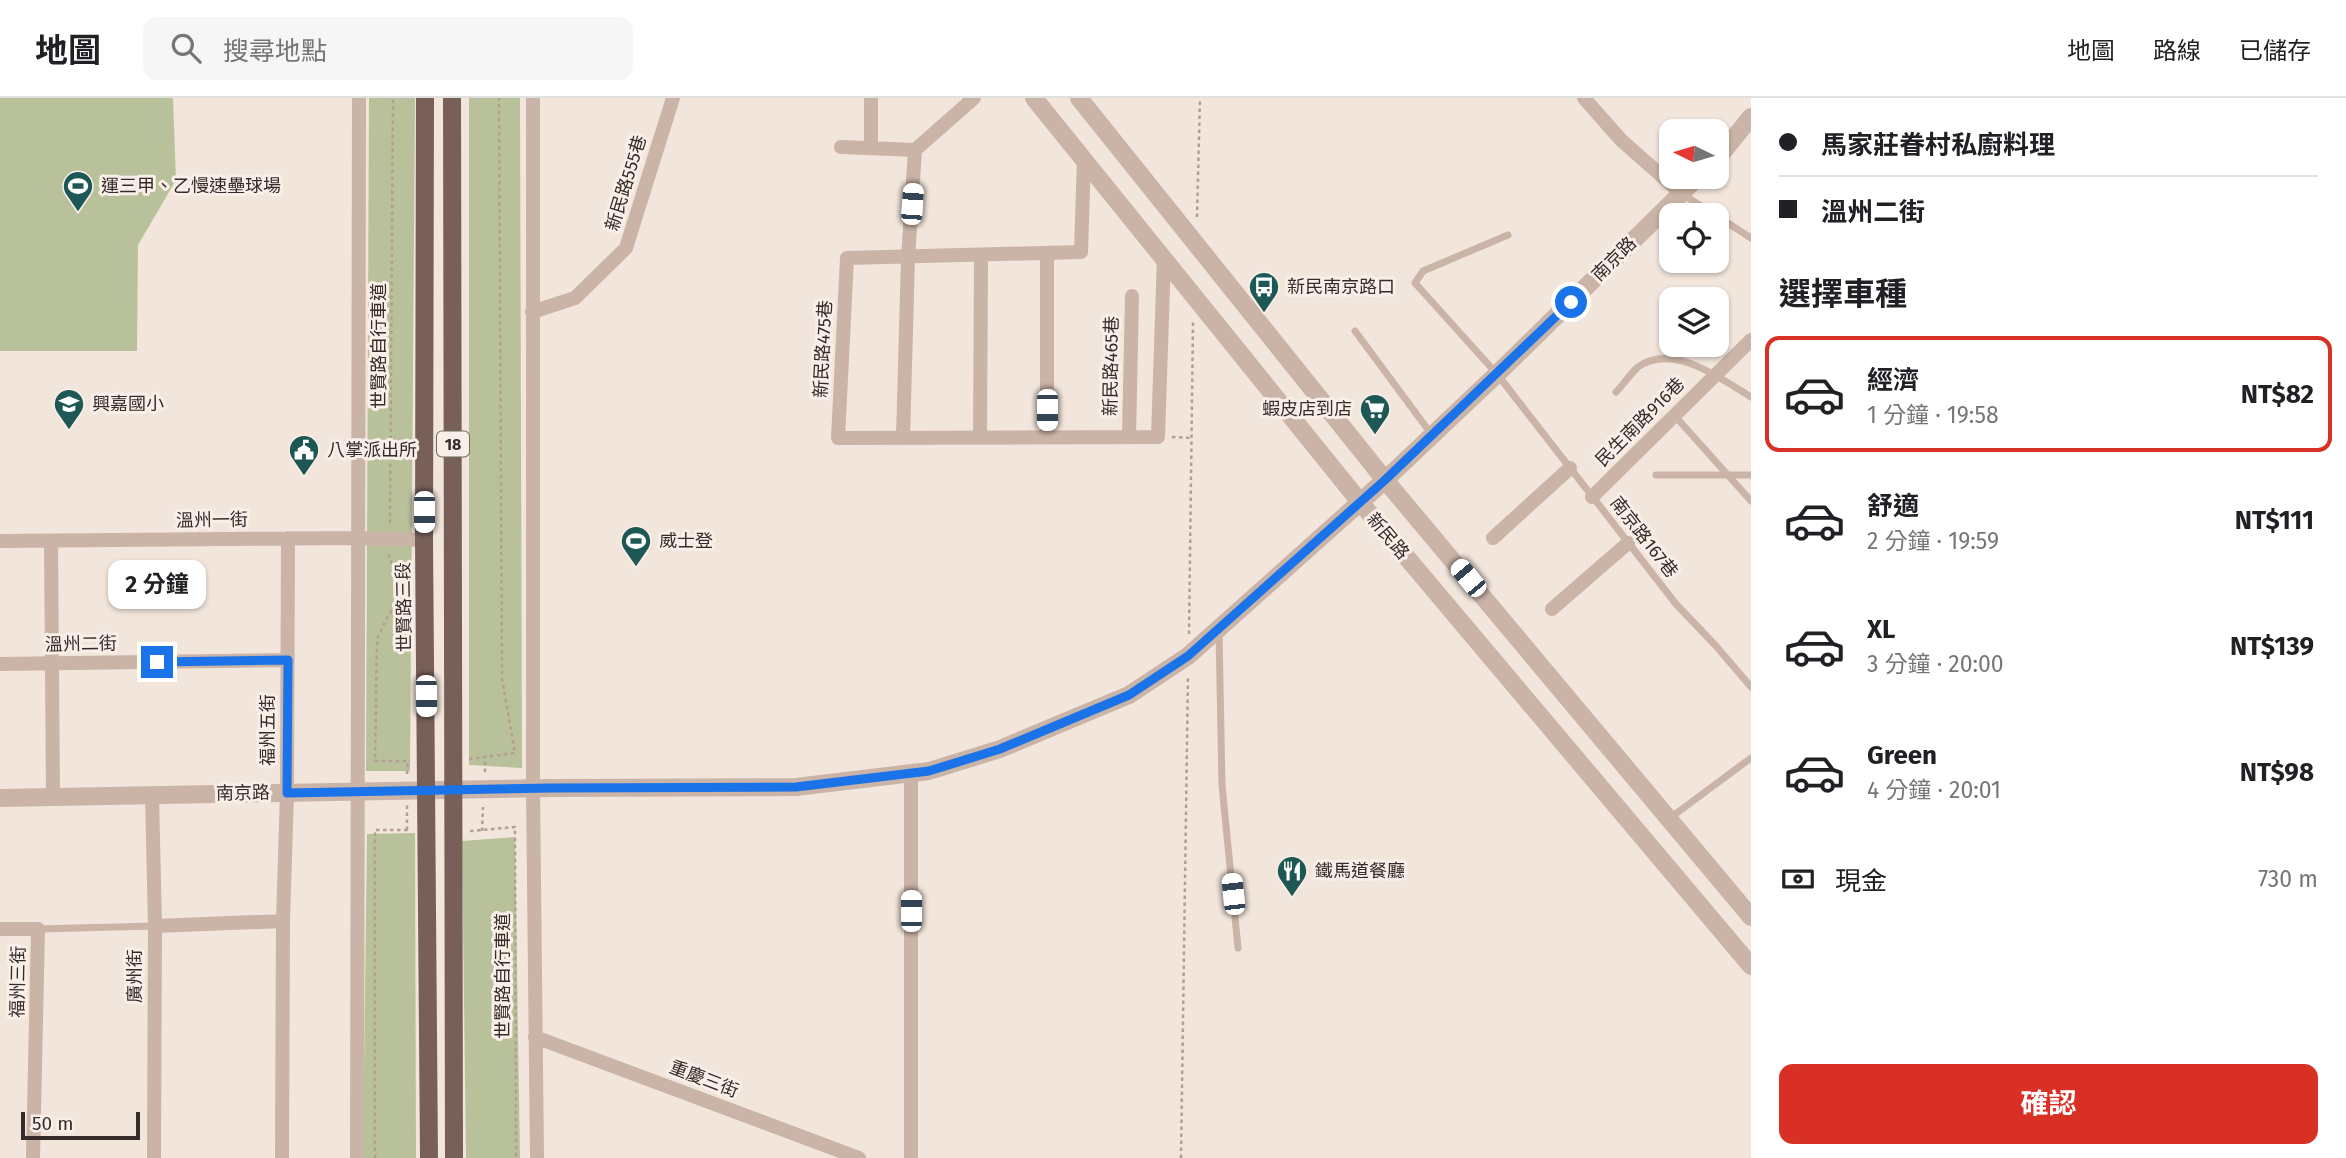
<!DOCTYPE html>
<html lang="zh-TW">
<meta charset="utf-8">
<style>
:root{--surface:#fff;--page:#f6f6f6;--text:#202124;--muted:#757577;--line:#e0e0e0;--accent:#d93025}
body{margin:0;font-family:"Fira Sans","Noto Sans TC",sans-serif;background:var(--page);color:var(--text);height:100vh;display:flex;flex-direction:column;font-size:26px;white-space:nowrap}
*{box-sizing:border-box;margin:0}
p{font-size:23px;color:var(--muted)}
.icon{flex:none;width:38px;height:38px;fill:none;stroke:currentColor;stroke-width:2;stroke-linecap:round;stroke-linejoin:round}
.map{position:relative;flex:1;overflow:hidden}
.panel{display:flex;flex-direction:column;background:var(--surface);width:595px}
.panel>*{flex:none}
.banner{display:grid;align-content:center;height:154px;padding:0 28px;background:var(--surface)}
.needle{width:46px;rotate:275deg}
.controls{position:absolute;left:1659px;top:21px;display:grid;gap:14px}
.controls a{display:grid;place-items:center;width:70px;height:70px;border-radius:14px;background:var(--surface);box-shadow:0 2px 5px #0004;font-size:35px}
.scale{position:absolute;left:21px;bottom:18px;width:119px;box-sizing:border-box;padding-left:7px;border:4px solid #362b28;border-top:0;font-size:19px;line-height:24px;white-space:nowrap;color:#362b28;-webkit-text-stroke:5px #f9efe8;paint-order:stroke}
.end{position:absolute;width:32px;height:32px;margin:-16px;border:9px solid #1a73e8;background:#fff;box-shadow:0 0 0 4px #fff}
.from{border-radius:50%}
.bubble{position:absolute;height:49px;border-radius:14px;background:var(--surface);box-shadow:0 2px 5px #0004;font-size:23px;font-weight:700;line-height:49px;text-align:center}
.car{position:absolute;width:21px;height:42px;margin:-21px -10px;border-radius:9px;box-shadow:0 0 5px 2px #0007;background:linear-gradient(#fff 24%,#345 0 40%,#fff 0 76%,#345 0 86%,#fff 0)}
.banner b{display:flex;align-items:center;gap:24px;height:66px;font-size:26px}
.banner b+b{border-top:2px solid var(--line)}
.banner i{width:18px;height:18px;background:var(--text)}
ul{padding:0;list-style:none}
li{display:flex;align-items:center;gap:21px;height:116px;margin:0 14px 10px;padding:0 14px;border:4px solid transparent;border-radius:14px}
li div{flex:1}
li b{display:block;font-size:26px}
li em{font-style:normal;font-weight:700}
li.current{border-color:var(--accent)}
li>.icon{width:63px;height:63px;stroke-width:1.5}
h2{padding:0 28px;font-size:32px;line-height:84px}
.pay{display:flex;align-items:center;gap:18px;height:77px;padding:0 28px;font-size:26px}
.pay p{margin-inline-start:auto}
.cta{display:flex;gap:14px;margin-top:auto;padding:14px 28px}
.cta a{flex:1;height:80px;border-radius:14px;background:var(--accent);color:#fff;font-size:28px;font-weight:700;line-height:80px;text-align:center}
header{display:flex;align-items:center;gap:42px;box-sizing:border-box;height:98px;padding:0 35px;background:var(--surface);border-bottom:2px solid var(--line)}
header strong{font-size:33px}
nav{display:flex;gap:38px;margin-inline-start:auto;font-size:24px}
.search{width:490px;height:63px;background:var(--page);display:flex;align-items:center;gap:18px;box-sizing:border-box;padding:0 24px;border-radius:14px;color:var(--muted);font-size:26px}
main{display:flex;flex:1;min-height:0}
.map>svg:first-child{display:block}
.green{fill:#b9c19b}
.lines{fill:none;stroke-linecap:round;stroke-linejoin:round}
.path{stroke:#b69d92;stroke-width:2.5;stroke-dasharray:3.5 3.5;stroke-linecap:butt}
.service{stroke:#cab3a7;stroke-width:7}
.minor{stroke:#cab3a7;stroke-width:14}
.tertiary{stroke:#cab3a7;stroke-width:18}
.primary{stroke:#786059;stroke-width:18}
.route{stroke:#1a73e8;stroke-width:9}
.labels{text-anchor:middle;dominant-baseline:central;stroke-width:6;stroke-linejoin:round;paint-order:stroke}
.shield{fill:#f9efe8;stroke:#706662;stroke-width:2}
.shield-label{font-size:16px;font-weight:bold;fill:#362b28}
.street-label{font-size:18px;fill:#362b28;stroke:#f9efe8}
.poi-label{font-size:18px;fill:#362b28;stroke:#f9efe8;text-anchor:start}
</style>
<header>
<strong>地圖</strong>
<div class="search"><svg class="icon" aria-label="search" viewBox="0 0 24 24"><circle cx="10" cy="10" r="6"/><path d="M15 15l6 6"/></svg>搜尋地點</div>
<nav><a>地圖</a><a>路線</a><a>已儲存</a></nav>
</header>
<main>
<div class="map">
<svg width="1751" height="1060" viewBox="0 0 1751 1060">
<rect width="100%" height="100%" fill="#f2e5db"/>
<path class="green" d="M0,0H173L176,82L138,147L137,253H0Z
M369,0H415L410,673H366Z
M469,0H520L522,670L469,667Z
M415,735L416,1060H363L367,736Z
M515,739L520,1060H466L462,743Z"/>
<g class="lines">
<path class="path" d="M1197,119L1200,0
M1172,339L1192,340
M390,425L393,0
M389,456V461L401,480L402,497L387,520L377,541L375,663H410
M1189,536L1193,224
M469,661L515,655L502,581L499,0
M485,674V660
M407,676L408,663
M407,732V707
M470,733L515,729L516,1060
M482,733L483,709
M375,1060V732H411
M1181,1060L1188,577"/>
<path class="service" d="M1684,97L1715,117
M1717,118L1751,140
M1508,137L1423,173L1415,185L1497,276L1676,506L1716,548L1751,589
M1355,233L1432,337
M1616,294C1623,287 1630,276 1638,269C1673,244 1721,281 1751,299
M1675,318L1751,403
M1656,377H1751
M1219,533L1222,687L1238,850
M1670,720L1751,660
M38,831L155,828"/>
<path class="minor" d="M533,0V691L537,1060
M1584,0L1621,42L1681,95
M841,49L915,52L908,160L903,340
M871,50V0
M915,52L974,0
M1084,60L1081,154L847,160L838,340L1158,339L1164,159
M532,214L575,200L626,150L673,0
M980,339L981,157
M1047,339V155
M1129,339L1132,198
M1592,399L1751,242
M1493,440L1570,370
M0,443L358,440L424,442
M51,443L53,699
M1552,511L1628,445
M0,566L288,562
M911,676V1060
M152,697L155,828L154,1060
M155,828L283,823
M0,831H38L33,1060
M535,939L859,1060
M282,1060L283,823L287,695L288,440
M357,1060L359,0"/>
<path class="tertiary" d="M1034,0L1360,404L1751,868
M1079,0L1385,382L1751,819
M1717,61L1751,19
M0,700L551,690L796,689L929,673L1000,651L1129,597L1188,558L1385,382L1497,276L1698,79"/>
<path class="primary" d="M425,0L424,442L429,1060
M452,0L454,1060"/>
</g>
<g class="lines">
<path class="route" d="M157,564L288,562L287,695L551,690L796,689L929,673L1000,651L1129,597L1188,558L1385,382L1571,204"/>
</g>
<defs>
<g id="stadium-pin" transform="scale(1.575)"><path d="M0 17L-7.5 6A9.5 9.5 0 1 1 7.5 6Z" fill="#1e5855" stroke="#f9efe8"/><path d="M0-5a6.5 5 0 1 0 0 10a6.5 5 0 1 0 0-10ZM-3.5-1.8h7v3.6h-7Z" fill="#fff"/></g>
<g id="bus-pin" transform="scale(1.575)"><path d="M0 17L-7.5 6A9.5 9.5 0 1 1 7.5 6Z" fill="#1e5855" stroke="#f9efe8"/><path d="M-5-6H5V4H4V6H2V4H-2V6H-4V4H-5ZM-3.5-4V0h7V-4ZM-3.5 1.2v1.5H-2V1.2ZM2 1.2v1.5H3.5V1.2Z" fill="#fff"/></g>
<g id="school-pin" transform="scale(1.575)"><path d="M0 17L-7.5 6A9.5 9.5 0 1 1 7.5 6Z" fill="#1e5855" stroke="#f9efe8"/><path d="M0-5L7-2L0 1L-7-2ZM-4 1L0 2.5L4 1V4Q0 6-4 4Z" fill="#fff"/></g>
<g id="supermarket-pin" transform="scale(1.575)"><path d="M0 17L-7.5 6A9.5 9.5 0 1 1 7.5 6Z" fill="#1e5855" stroke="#f9efe8"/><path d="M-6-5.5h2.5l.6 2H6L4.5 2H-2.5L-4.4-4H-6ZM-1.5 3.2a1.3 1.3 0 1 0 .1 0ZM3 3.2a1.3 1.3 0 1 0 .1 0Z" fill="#fff"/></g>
<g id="civic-pin" transform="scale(1.575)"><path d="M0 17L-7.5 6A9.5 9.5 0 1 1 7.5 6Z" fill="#1e5855" stroke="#f9efe8"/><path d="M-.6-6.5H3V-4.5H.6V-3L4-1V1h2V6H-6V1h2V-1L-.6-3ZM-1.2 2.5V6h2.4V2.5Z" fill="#fff"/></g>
<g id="restaurant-pin" transform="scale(1.575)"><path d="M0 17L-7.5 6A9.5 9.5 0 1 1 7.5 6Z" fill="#1e5855" stroke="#f9efe8"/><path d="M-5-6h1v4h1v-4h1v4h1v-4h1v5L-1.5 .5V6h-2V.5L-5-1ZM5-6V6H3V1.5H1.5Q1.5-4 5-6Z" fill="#fff"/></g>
</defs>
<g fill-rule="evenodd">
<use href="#stadium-pin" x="78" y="88"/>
<use href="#bus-pin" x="1264" y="189"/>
<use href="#school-pin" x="69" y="306"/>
<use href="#supermarket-pin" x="1375" y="311"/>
<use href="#civic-pin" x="304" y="352"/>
<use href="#stadium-pin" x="636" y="443"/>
<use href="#restaurant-pin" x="1292" y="773"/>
</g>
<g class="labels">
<rect class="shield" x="437" y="333.5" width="32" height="25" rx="5"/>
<g class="shield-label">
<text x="453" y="346">18</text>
</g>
<g class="street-label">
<text transform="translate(626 85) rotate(-73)">新民路555巷</text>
<text transform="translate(1614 161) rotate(-45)">南京路</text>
<text transform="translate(379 248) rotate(-90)">世賢路自行車道</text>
<text transform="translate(823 251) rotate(-87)">新民路475巷</text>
<text transform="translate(1111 268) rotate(-89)">新民路465巷</text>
<text transform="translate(1640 324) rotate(-45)">民生南路916巷</text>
<text transform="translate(212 422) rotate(-1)">溫州一街</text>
<text transform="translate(1388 438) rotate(50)">新民路</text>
<text transform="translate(1644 439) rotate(52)">南京路167巷</text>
<text transform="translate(404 509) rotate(-91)">世賢路三段</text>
<text transform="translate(81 546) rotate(-1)">溫州二街</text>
<text transform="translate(268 632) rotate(-90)">福州五街</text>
<text transform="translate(243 695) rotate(-1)">南京路</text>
<text transform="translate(135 878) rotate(-90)">廣州街</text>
<text transform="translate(503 878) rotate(-90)">世賢路自行車道</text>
<text transform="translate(18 884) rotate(-89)">福州三街</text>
<text transform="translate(704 981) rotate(21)">重慶三街</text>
</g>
<g class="poi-label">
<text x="101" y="88">運三甲、乙慢速壘球場</text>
<text x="1287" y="189">新民南京路口</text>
<text x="92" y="306">興嘉國小</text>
<text x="1352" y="311" text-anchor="end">蝦皮店到店</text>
<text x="327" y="352">八掌派出所</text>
<text x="659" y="443">威士登</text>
<text x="1315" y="773">鐵馬道餐廳</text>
</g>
</g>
</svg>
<div class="controls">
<a><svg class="needle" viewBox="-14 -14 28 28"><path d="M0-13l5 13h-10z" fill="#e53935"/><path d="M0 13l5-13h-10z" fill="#757577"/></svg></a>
<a><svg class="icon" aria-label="locate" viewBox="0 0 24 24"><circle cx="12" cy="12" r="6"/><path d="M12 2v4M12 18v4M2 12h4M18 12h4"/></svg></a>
<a><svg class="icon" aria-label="layers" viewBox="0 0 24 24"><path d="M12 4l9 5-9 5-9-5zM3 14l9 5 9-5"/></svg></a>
</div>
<div class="scale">50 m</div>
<i class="end from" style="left:1571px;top:204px"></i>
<i class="end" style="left:157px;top:564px"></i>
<div class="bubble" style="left:108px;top:462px;width:98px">2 分鐘</div>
<i class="car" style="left:912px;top:106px;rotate:4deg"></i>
<i class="car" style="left:1047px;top:312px;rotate:180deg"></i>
<i class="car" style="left:424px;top:414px;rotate:180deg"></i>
<i class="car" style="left:1468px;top:480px;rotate:320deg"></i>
<i class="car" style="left:426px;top:598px;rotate:179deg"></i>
<i class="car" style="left:1233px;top:796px;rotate:354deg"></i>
<i class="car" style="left:911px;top:813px;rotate:0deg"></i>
</div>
<section class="panel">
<div class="banner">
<b><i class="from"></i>馬家莊眷村私廚料理</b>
<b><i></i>溫州二街</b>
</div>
<h2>選擇車種</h2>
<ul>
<li class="current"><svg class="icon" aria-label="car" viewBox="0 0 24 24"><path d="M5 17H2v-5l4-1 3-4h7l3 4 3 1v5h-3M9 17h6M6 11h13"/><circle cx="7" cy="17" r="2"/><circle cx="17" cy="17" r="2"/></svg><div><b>經濟</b><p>1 分鐘 · 19:58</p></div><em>NT$82</em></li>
<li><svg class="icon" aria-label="car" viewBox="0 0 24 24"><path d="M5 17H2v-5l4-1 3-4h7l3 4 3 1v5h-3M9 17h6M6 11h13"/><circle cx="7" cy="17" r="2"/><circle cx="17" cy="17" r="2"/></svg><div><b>舒適</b><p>2 分鐘 · 19:59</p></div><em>NT$111</em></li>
<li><svg class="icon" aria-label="car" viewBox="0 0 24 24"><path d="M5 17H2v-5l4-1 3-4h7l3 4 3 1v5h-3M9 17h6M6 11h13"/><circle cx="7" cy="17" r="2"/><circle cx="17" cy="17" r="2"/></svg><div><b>XL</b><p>3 分鐘 · 20:00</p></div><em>NT$139</em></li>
<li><svg class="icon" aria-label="car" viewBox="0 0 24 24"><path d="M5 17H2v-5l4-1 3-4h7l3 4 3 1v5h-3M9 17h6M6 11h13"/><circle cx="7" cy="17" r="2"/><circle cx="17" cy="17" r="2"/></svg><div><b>Green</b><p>4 分鐘 · 20:01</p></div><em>NT$98</em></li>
</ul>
<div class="pay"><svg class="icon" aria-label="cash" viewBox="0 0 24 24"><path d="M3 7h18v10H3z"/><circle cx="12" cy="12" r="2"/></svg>現金<p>730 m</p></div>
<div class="cta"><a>確認</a></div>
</section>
</main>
